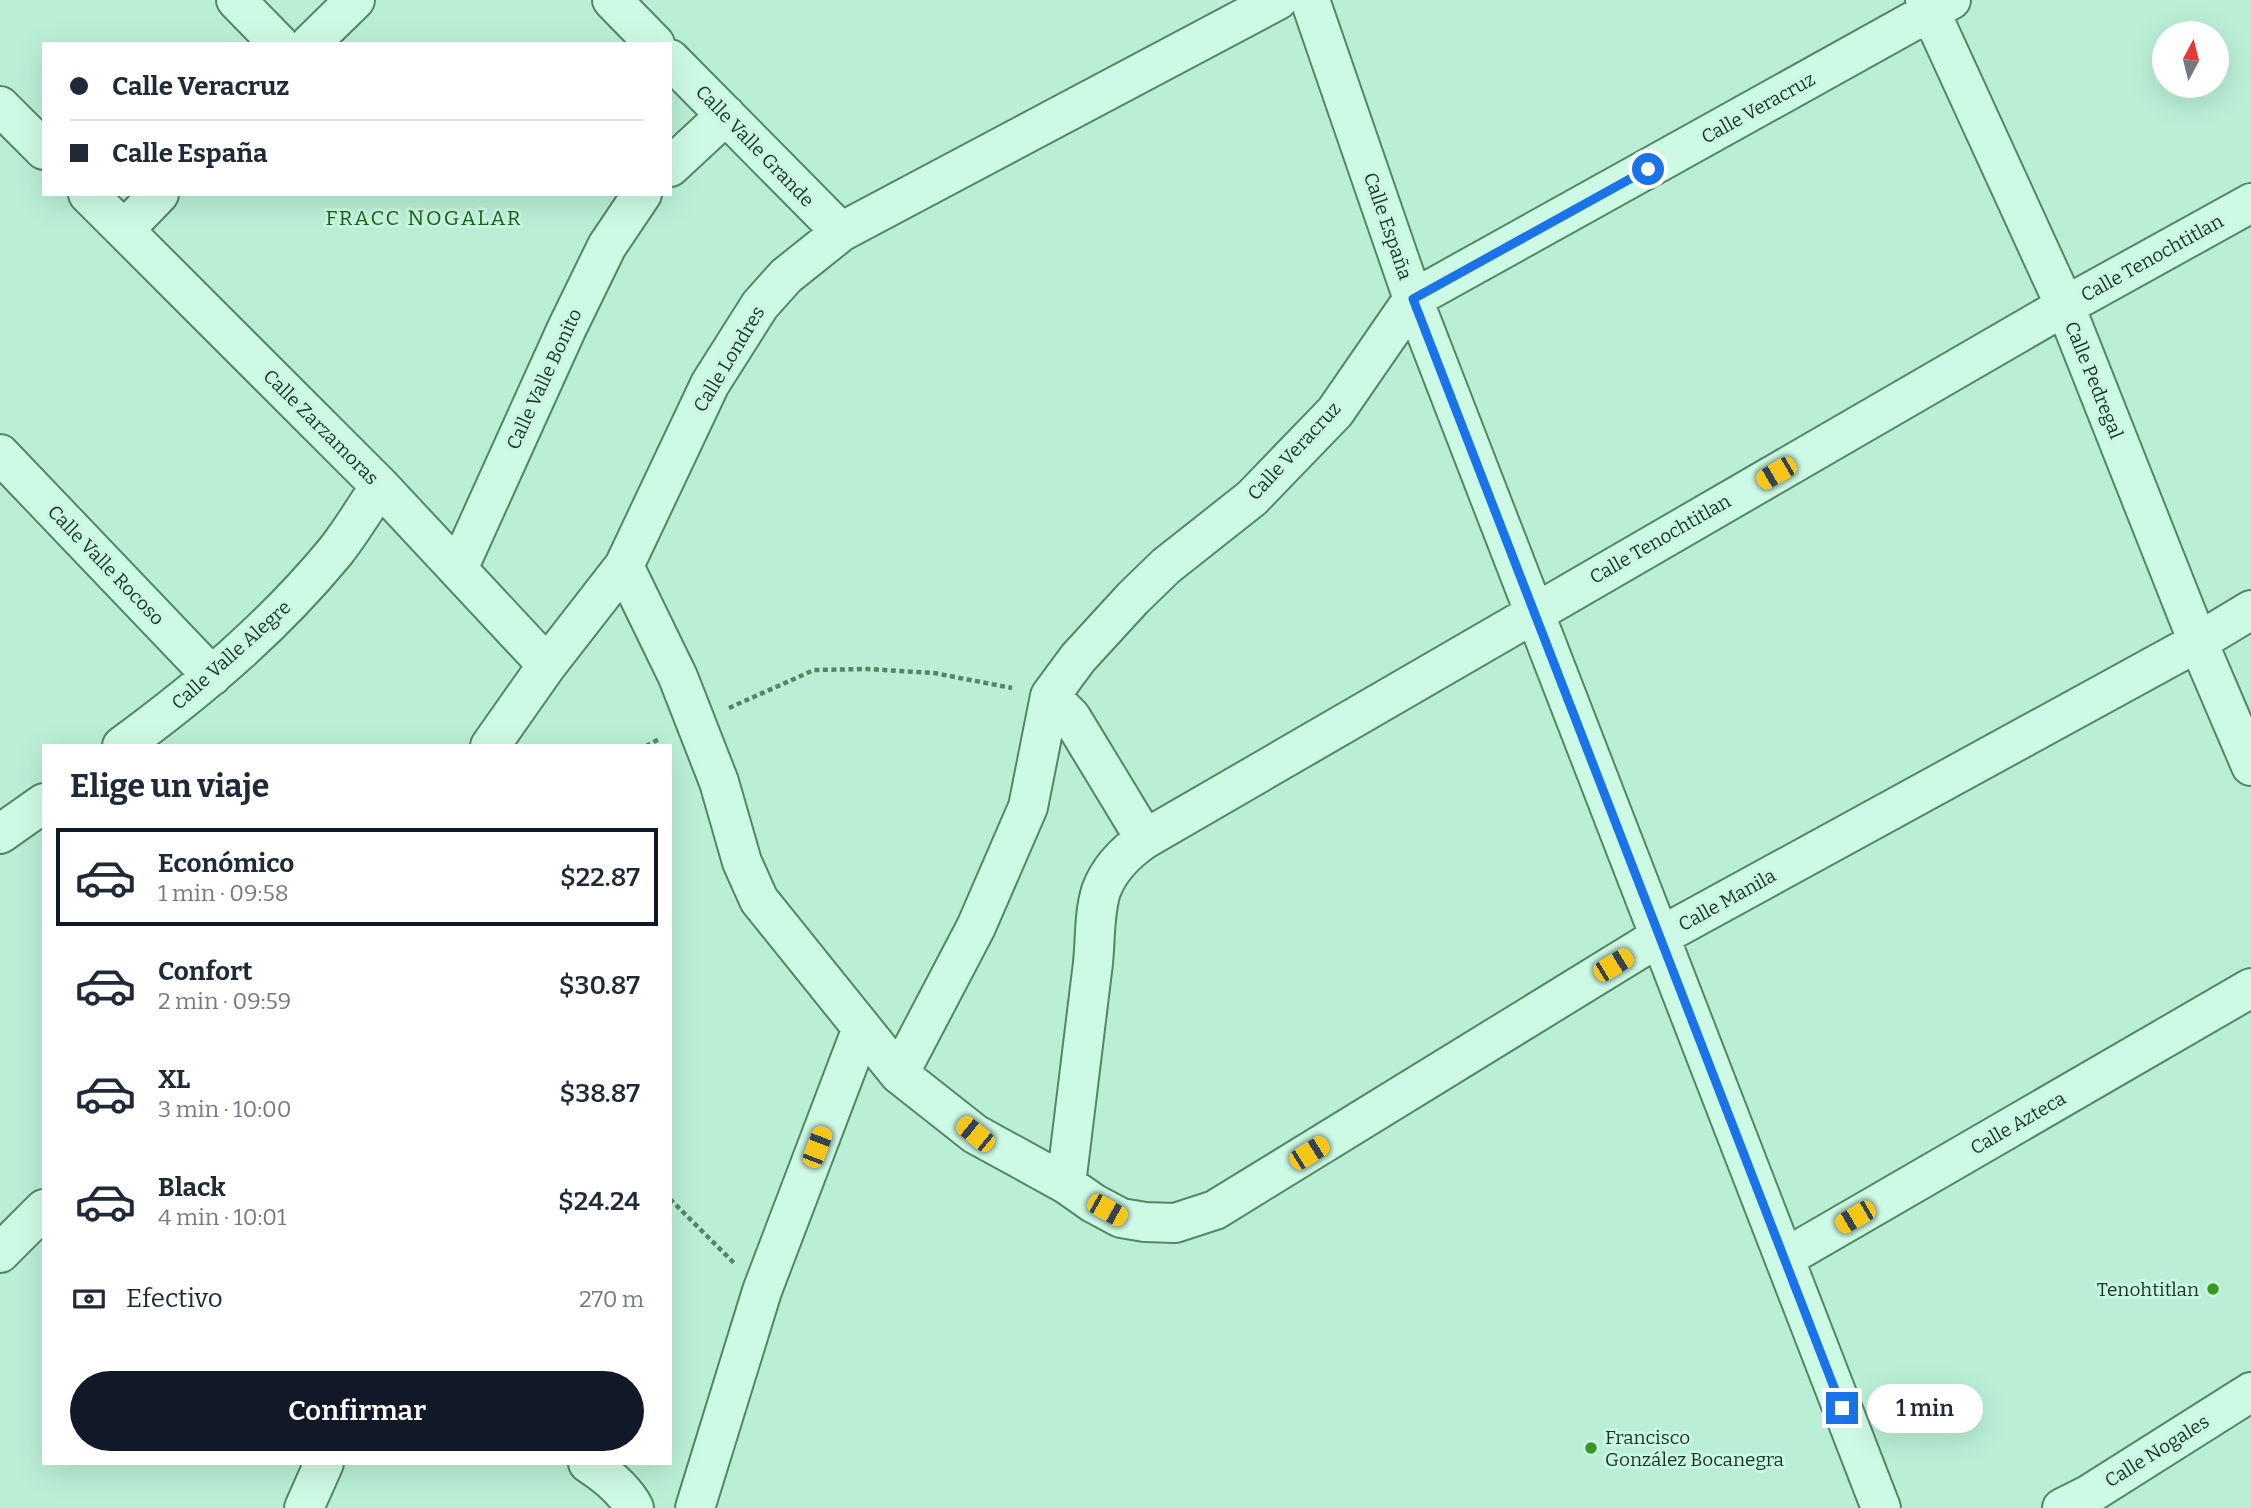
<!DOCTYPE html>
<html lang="es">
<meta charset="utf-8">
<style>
:root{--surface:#fff;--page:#f2f2f3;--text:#1f2937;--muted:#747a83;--line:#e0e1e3;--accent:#111827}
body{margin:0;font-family:Bitter,serif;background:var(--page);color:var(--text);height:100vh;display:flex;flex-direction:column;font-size:26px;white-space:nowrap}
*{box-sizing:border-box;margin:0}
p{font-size:23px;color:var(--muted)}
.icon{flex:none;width:38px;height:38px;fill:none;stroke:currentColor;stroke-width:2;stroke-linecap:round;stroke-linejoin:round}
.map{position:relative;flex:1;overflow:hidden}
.panel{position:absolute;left:42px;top:744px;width:630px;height:721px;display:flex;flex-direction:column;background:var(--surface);border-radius:0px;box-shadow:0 7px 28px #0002}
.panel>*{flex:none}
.hud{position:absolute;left:42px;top:42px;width:630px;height:154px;border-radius:0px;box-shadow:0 7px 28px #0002;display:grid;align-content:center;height:154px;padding:0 28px;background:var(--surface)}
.needle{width:46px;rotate:7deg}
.fabs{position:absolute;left:2152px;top:21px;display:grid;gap:14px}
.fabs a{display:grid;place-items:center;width:77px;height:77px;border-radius:50%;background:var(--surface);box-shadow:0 7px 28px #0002;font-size:35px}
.end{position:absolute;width:32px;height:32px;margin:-16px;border:9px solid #1a73e8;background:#fff;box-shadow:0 0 0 4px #fff}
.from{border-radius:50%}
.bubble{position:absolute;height:49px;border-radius:24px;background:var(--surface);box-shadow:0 7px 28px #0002;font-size:23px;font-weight:600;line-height:49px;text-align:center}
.car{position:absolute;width:21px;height:42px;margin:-21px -10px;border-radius:9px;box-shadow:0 0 5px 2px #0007;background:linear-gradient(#f5c518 24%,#345 0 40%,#f5c518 0 76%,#345 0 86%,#f5c518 0)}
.hud b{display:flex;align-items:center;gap:24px;height:66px;font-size:26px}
.hud b+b{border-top:2px solid var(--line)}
.hud i{width:18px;height:18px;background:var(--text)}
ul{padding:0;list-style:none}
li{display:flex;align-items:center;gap:21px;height:98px;margin:0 14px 10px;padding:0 14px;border:4px solid transparent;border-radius:0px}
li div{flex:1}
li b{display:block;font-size:26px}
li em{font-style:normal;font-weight:600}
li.selected{border-color:var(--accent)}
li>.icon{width:63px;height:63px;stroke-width:1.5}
h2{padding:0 28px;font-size:32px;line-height:84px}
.pay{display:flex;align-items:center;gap:18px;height:77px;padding:0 28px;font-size:26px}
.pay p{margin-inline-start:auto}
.action{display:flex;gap:14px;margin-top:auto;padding:14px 28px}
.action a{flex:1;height:80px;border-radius:42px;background:var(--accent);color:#fff;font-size:28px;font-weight:600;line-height:80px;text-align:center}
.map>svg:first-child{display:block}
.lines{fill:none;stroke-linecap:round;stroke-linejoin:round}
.minor-casing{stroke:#548666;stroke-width:42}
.path{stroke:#548666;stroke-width:4.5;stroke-dasharray:5 3.5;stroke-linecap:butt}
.minor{stroke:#cdfae5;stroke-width:38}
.route{stroke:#1a73e8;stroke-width:9}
.poi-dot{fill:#379822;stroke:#caf7e2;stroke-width:2.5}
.labels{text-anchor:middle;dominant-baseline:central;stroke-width:6;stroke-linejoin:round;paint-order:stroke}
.street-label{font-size:19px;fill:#1a3522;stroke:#caf7e2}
.poi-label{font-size:19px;fill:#1a3522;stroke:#caf7e2;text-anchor:end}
.neighbourhood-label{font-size:21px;letter-spacing:2px;fill:#17631a;stroke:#caf7e2}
</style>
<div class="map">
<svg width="2251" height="1508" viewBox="0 0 2251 1508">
<rect width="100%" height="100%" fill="#baefd6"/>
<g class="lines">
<g class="minor-casing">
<path id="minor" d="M236,0L279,44
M612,0L655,44
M1310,0L1413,299L1881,1508
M1925,0L2065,306L2198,642L2251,766
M310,44L355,0
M670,59L841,232
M0,106L44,150
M670,167L726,115
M88,194L380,486L547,665
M124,230L159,194
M0,454L212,676
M624,566L678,677L719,782L742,862L759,900L899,1074L975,1134L1066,1184L1093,1203L1121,1218L1145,1222L1175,1223L1215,1210L1659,937L2198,642L2251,610
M458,569L567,328L607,246L642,194
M1050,696L1071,717L1145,839C1126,852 1109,869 1101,891C1093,917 1096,945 1092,971C1084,1042 1075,1113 1066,1184
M122,746C201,688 273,627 335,552C351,532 365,508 380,486
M490,746L547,665L624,566L710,384L760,305L786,276L841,232L1278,0
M0,834L44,803
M1145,839L2065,306L2251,203
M899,1074L976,927L1028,807L1050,696L1078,658L1133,598L1166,566L1252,498L1335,412L1413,299L1951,0
M0,1253L44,1209
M1785,1258L2251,988
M588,1463C605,1474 625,1490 634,1508
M304,1508L324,1463
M695,1508L762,1291L862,1028
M2062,1508L2088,1495L2251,1392"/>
</g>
<path class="path" d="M729,708L814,670L868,669L934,673L1012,688
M646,746L661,738
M670,1199L734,1263"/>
<use href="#minor" class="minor"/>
</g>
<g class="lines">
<path class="route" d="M1648,169L1413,299L1842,1408"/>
</g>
<g class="poi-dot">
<circle cx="2213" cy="1289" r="7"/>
<circle cx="1591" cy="1448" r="7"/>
</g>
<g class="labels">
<g class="street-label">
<text transform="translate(1758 108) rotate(-29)">Calle Veracruz</text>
<text transform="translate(755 146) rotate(46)">Calle Valle Grande</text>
<text transform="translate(1388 226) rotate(71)">Calle España</text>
<text transform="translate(2152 258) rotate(-29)">Calle Tenochtitlan</text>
<text transform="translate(729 359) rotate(-59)">Calle Londres</text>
<text transform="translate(544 379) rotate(-65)">Calle Valle Bonito</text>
<text transform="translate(2094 380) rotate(68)">Calle Pedregal</text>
<text transform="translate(321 427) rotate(45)">Calle Zarzamoras</text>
<text transform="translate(1294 451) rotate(-47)">Calle Veracruz</text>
<text transform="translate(1660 539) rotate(-30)">Calle Tenochtitlan</text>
<text transform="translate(106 565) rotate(46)">Calle Valle Rocoso</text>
<text transform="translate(231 655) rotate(-42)">Calle Valle Alegre</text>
<text transform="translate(1727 900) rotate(-29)">Calle Manila</text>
<text transform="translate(2018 1123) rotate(-30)">Calle Azteca</text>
<text transform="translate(2157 1451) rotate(-32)">Calle Nogales</text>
</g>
<g class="poi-label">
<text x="2199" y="1289">Tenohtitlan</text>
<text x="1605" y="1437" text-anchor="start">Francisco<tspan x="1605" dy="22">González Bocanegra</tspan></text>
</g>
<g class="neighbourhood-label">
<text x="424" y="218">FRACC NOGALAR</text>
</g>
</g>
</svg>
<div class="fabs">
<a><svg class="needle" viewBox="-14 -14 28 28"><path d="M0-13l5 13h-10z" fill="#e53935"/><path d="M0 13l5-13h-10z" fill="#747a83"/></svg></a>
</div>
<i class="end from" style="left:1648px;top:169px"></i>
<i class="end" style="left:1842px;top:1408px"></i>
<div class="bubble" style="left:1867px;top:1384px;width:116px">1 min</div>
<i class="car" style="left:1776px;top:473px;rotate:240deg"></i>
<i class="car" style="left:1613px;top:965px;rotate:59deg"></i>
<i class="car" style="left:975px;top:1134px;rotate:309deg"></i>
<i class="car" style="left:817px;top:1147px;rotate:21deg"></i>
<i class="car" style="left:1309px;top:1153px;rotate:58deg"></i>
<i class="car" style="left:1107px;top:1210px;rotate:119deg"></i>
<i class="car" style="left:1855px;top:1217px;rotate:240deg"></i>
<div class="hud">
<b><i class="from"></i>Calle Veracruz</b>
<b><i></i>Calle España</b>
</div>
<section class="panel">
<h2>Elige un viaje</h2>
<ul>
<li class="selected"><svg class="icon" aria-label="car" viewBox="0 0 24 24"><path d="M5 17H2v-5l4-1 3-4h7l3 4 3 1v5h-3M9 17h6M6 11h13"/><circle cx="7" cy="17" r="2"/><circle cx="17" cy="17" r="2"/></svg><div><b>Económico</b><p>1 min · 09:58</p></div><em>$22.87</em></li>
<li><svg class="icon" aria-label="car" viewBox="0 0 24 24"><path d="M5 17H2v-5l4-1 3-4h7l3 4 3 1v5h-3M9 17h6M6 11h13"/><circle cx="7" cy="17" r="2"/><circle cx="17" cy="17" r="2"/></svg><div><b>Confort</b><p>2 min · 09:59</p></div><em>$30.87</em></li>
<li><svg class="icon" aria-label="car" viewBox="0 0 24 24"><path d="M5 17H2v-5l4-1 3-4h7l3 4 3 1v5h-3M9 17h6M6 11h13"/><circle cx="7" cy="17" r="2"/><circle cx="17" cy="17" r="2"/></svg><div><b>XL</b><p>3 min · 10:00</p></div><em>$38.87</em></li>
<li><svg class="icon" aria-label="car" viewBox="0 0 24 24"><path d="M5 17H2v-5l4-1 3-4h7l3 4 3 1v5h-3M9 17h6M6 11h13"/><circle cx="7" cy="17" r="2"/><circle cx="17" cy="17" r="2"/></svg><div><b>Black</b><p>4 min · 10:01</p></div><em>$24.24</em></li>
</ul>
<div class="pay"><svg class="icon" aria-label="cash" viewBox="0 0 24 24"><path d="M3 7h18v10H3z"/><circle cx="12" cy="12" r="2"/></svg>Efectivo<p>270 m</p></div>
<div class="action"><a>Confirmar</a></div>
</section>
</div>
